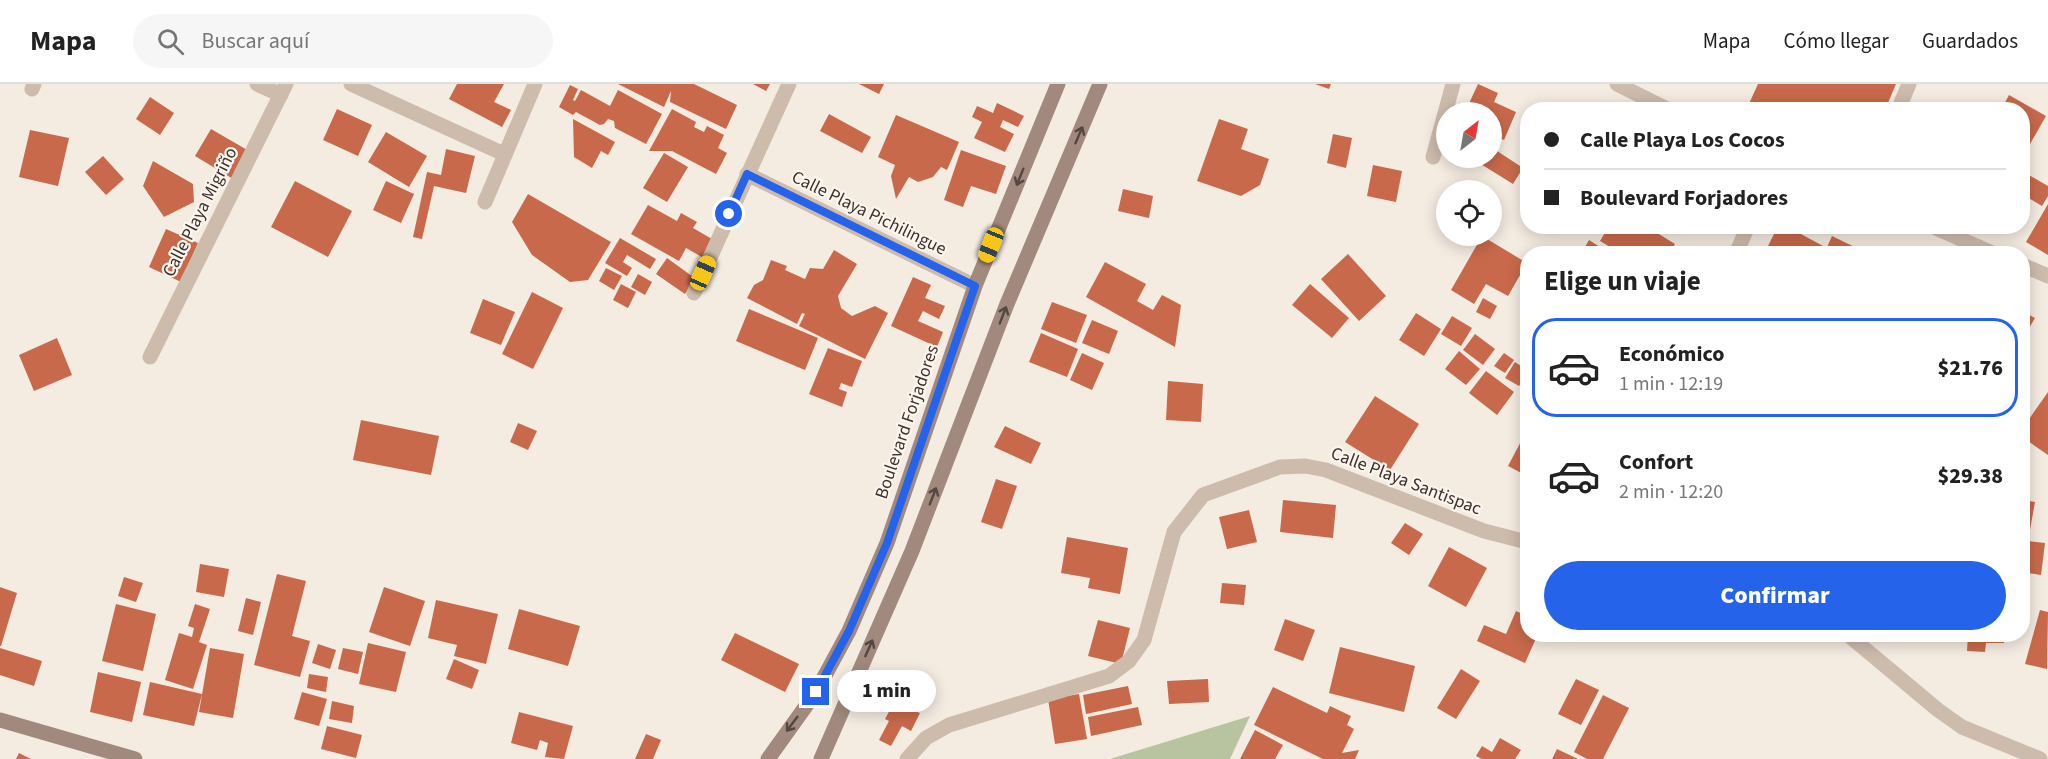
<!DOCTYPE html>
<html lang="es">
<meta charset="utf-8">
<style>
:root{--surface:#fff;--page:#f6f6f6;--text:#222;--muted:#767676;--line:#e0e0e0;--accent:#2563eb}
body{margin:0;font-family:"Source Sans 3",sans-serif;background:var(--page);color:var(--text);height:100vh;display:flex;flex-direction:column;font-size:22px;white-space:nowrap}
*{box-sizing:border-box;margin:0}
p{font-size:20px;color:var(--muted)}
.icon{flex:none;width:33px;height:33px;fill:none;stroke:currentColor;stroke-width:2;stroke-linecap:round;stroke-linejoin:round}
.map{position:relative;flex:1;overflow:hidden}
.sheet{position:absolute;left:1520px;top:162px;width:510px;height:396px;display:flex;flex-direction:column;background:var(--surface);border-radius:24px;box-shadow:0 3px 15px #0003}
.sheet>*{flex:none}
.banner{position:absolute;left:1520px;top:18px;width:510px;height:132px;border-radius:24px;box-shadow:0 3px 15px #0003;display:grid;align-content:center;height:132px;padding:0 24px;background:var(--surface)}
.needle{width:39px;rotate:31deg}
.controls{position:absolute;left:1436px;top:18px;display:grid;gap:12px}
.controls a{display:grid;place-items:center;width:66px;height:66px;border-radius:50%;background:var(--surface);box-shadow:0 3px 15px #0003;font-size:30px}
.end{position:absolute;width:27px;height:27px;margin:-14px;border:8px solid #2563eb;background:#fff;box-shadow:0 0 0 3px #fff}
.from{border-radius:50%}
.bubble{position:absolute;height:42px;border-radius:21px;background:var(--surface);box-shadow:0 3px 15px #0003;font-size:20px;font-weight:800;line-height:42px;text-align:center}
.car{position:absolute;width:18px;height:36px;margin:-18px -9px;border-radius:8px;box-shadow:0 0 4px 2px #0007;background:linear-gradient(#f5c518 24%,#345 0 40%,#f5c518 0 76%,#345 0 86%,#f5c518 0)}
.banner b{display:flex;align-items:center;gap:21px;height:57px;font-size:22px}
.banner b+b{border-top:2px solid var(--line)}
.banner i{width:15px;height:15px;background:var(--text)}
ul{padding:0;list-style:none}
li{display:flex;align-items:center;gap:18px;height:99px;margin:0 12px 9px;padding:0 12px;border:3px solid transparent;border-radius:24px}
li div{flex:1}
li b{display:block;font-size:22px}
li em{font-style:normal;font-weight:800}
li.selected{border-color:var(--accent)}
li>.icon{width:54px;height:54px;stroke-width:1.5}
h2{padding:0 24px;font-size:27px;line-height:72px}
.cta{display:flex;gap:12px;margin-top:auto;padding:12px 24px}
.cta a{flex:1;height:69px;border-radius:36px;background:var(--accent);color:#fff;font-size:24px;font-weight:800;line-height:69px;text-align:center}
header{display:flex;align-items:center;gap:36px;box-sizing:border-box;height:84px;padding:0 30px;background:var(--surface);border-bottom:2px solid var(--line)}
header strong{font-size:28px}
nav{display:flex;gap:33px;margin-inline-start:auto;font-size:21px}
.search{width:420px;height:54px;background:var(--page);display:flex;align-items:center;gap:15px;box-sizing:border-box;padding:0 21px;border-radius:33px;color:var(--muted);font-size:22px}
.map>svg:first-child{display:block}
.green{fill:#b8c4a0}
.building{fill:#c8694b}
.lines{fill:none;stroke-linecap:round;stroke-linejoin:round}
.street{stroke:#cdbbac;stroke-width:15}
.secondary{stroke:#a18a7d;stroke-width:15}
.oneway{stroke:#544640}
.route{stroke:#2563eb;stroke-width:8}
.labels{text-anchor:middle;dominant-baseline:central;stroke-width:4.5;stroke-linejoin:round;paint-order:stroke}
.street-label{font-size:18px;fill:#3b302b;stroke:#fbf5ee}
</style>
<header>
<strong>Mapa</strong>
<div class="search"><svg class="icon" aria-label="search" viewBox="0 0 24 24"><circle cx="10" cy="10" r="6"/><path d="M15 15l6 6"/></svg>Buscar aquí</div>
<nav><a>Mapa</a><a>Cómo llegar</a><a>Guardados</a></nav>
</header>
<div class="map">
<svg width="2048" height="675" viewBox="0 0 2048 675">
<rect width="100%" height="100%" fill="#f4ebe1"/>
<path class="green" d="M1250,632L1230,675H1110Z"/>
<path class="building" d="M457,0H504L494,18L511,26L502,43L449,15Z
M618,0H694L737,21L726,45L670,18L671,7L664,23Z
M753,0H770L766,7Z
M859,0H884L879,10Z
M1315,0H1331L1329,5Z
M1478,0L1498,9L1494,18L1516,28L1504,56L1491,50V28H1465Z
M1758,0H1896L1885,26H1750L1747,24Z
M570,1L578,5L573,16L575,17L581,6L610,22L618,6L662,30L646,60L615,44L614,37L608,35L604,40L600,41L576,28L573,31L559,23Z
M2009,11L2046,32L2022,74V26H2001Z
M150,13L174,29L160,51L136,35Z
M1596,18L1613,26H1592Z
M997,19L1024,32L1018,43L1003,36L1000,43L1014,50L1005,68L974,54L982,38L972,33L977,22L993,29Z
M1546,19L1557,26H1543Z
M337,25L372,41L358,72L323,56Z
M672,25L696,38L694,43L704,48L707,42L724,51L718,64L727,69L716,90L672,67H649Z
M829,30L871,53L862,69L820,47Z
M896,31L959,58L947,86L941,83L933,93L918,98L909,93L896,115L891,92L895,81L878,73Z
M573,35L615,58L608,71L601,67L592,84L574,73Z
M1219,35L1248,45L1241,65L1269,75L1260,101L1241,112L1197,97Z
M211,45L249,67L233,95L195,72Z
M30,46L69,54L58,102L19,93Z
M386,48L427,72L409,103L368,78Z
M1333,50L1352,54L1346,84L1327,79Z
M1491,63L1523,84L1513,100L1471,74H1491Z
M446,65L475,72L466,109L434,102L422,155L413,153L427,88L441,91Z
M961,66L1006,82L996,110L971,102L963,123L944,116Z
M664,69L688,83L667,118L643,104Z
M103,72L124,95L106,111L85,88Z
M153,77L193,100L194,118L164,133L143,102Z
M1373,81L1402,87L1396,118L1367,112Z
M2022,87L2048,102V112L2042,122L2022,110Z
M295,97L352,127L328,173L271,143Z
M386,97L414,110L401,139L373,126Z
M1123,105L1153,112L1149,134L1118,127Z
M528,110L611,158L588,196L570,198L532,171L512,138Z
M2048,120V171L2026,158Z
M648,121L677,137L681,129L697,138L693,144L712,155L702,173L686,164L679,177L631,150Z
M1609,142H1646L1675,160L1669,170H1622L1600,157Z
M1778,142H1786L1825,163L1822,170H1772L1766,166Z
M166,145L198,159L181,198L149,183Z
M1482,152L1527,179L1508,212L1486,200L1474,220L1451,206Z
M1832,152L1869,170H1824Z
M620,154L656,175L650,185L627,171L623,178L632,184L627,192L605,179Z
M1589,156L1611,170H1581Z
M834,166L857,180L838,212L841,224L852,232L875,222L888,229L865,275L799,242L805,230L802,229L797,240L747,214L754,201L763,196L771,176L787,182L785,186L805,195L810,184L823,185Z
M1348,170L1386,212L1359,237L1321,195Z
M667,174L696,195L685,210L656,190Z
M1105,178L1146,200L1137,217L1153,226L1162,211L1181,221L1175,263L1086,213Z
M606,184L622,192L614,206L599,197Z
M638,190L652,198L645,211L631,203Z
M913,193L931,201L925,214L945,222L939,235L923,227L918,237L943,248L937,263L891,242Z
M621,200L636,208L628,224L613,216Z
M1310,200L1349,234L1332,254L1292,221Z
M532,208L563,224L533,285L502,270Z
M1483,214L1497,222L1490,235L1476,228Z
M483,215L515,228L501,261L470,249Z
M1052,218L1087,231L1076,259L1041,245Z
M749,225L818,254L805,286L736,257Z
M2022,227L2035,234L2022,256Z
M1416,229L1441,245L1424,272L1399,256Z
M1452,232L1472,244L1461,262L1441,250Z
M1092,236L1118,247L1109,270L1082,259Z
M1041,249L1078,265L1067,293L1029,278Z
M1475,250L1495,265L1483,281L1463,266Z
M57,254L72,291L34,307L19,271Z
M828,264L862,277L852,303L841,299L839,305L847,308L842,323L809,310Z
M1459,267L1480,285L1466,301L1445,285Z
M1082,269L1104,279L1092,306L1070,296Z
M1504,269L1514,276L1505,289L1494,282Z
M1515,278L1527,286V289L1519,302L1505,294Z
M1486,287L1514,308L1497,331L1469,309Z
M1168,297L1203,300L1201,338L1166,336Z
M2048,308V371L2022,353V345Z
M1375,312L1419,340L1390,386L1345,358Z
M361,336L439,352L431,391L353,376Z
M518,339L537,347L528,366L510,358Z
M1005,342L1041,359L1031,380L994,363Z
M1527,346V392L1508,382Z
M996,395L1017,402L1002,445L981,438Z
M1283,416L1336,421L1333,454L1280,448Z
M2022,416L2035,418L2028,457L2045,459L2041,491L2022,488Z
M1249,426L1257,458L1227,465L1219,433Z
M1405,439L1423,450L1409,471L1391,459Z
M1067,453L1128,464L1120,510L1088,504L1090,494L1061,489Z
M1449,463L1487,484L1466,523L1428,502Z
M200,480L229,485L224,513L196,508Z
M277,490L306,497L292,552L310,557L300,593L254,581Z
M124,493L143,499L136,518L118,512Z
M1222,499L1246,501L1244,521L1220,519Z
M0,503L17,509L1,562H0Z
M384,503L425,517L410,562L369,548Z
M246,514L261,518L253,551L238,547Z
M436,516L498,530L486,580L454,572L457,561L428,554Z
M116,520L156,530L143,587L102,577Z
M195,520L210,525L199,558L207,561L193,605L165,596L179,549L192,553L194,544L188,542Z
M519,525L580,542L568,582L508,565Z
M2040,526L2048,528L2047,585L2025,580Z
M1516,527L1527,532V550H1538L1525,579L1477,557L1484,541L1506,550Z
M1285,535L1315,546L1303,577L1274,566Z
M1098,536L1130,544L1121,580L1088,572Z
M735,549L799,580L785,608L721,576Z
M1968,550H2004V559H1986L1985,568L1967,567Z
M368,559L406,568L396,608L359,600Z
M318,560L336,566L330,585L312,579Z
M1340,563L1415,582L1404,628L1329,609Z
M0,564L42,577L34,602L0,591Z
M210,564L244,570L233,634L199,628Z
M343,564L363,568L358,590L338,585Z
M454,575L479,586L472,605L446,595Z
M1461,585L1480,597L1456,635L1437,624Z
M98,588L141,598L132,638L90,628Z
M309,590L328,593L326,608L307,604Z
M1208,595L1209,618L1169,620L1167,597Z
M1576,595L1599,606L1581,641L1558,630Z
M150,598L202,610L194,642L143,631Z
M1128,602L1132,620L1086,630L1083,611Z
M1273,603L1327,629L1330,622L1351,632L1347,641L1354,645L1342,669L1359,666L1355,675H1323L1254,641Z
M906,607L921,615L915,627L920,629L911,647L902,642L891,662L879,656L889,637L885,635L896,615L900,618Z
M302,608L327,615L319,642L294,635Z
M1079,610L1087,655L1055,660L1048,615Z
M1603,611L1629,624L1603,675H1587L1574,668Z
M332,617L354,622L352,639L329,635Z
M1138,623L1142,641L1091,652L1088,633Z
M519,628L573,642L564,675L545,673L548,659L540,656L537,666L511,659Z
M327,642L362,651L356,674L321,665Z
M1255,646L1283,661L1275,675H1240Z
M646,650L661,656L653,675H635Z
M1500,654L1521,666L1515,675H1482L1476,672L1482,662L1492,668Z
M1557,665L1578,675H1552Z
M19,669L31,675H16Z"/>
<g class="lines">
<path class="street" d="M257,0L281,11
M351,0L504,70
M1617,0L1669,26
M32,5L34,0
M1898,26L1909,0
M1433,73L1453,0
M747,90L975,202
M485,118L535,0
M1931,142L1995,170
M1736,170L1748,142
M2022,181L2048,192
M694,209L789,0
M150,273L286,0
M1847,550L1938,626L1962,643L2040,675
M907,675L926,654L949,641L1109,592L1129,577L1144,556L1174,448L1203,411L1280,383L1305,382L1326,386L1484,447L1527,458"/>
<path class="secondary" d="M0,636L135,675
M768,675L816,608L849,547L887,459L975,202L1058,0
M821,675L912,467L1007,220L1100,0"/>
</g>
<defs><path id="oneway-shaft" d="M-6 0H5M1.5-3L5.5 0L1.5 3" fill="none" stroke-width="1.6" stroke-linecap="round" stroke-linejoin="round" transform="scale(1.5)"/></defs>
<g class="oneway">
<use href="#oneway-shaft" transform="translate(1079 51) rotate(-67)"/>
<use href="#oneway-shaft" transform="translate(1020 93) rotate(112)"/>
<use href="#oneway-shaft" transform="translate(1003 231) rotate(-69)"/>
<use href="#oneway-shaft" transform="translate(933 412) rotate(-69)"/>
<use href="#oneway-shaft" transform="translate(869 564) rotate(-66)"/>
<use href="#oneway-shaft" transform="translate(792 640) rotate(127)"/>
</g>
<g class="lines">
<path class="route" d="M729,130L747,90L975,202L887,459L849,547L816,608"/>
</g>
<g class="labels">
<g class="street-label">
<text transform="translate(200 128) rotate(-63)">Calle Playa Migriño</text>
<text transform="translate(869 129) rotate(26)">Calle Playa Pichilingue</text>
<text transform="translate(907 338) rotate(-71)">Boulevard Forjadores</text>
<text transform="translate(1406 397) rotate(21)">Calle Playa Santispac</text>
</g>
</g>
</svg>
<div class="controls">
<a><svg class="needle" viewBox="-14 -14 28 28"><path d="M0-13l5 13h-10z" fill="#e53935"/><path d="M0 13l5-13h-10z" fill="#767676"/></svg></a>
<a><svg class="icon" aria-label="locate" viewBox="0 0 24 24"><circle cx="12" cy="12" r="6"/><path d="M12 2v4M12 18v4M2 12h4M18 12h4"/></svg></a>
</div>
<i class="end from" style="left:729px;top:130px"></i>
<i class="end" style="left:816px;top:608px"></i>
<div class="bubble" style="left:837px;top:586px;width:99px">1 min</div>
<i class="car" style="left:991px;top:161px;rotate:202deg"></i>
<i class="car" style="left:703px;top:189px;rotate:24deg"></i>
<div class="banner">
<b><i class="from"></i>Calle Playa Los Cocos</b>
<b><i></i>Boulevard Forjadores</b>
</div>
<section class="sheet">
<h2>Elige un viaje</h2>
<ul>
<li class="selected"><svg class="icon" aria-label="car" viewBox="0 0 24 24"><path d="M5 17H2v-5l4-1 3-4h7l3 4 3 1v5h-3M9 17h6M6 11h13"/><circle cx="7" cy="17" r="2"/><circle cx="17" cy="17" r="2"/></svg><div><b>Económico</b><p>1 min · 12:19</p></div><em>$21.76</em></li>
<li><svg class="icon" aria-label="car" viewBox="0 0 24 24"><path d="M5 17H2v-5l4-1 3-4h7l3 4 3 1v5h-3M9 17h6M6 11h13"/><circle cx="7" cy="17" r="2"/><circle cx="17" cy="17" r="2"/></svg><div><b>Confort</b><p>2 min · 12:20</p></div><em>$29.38</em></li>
</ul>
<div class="cta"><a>Confirmar</a></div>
</section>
</div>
